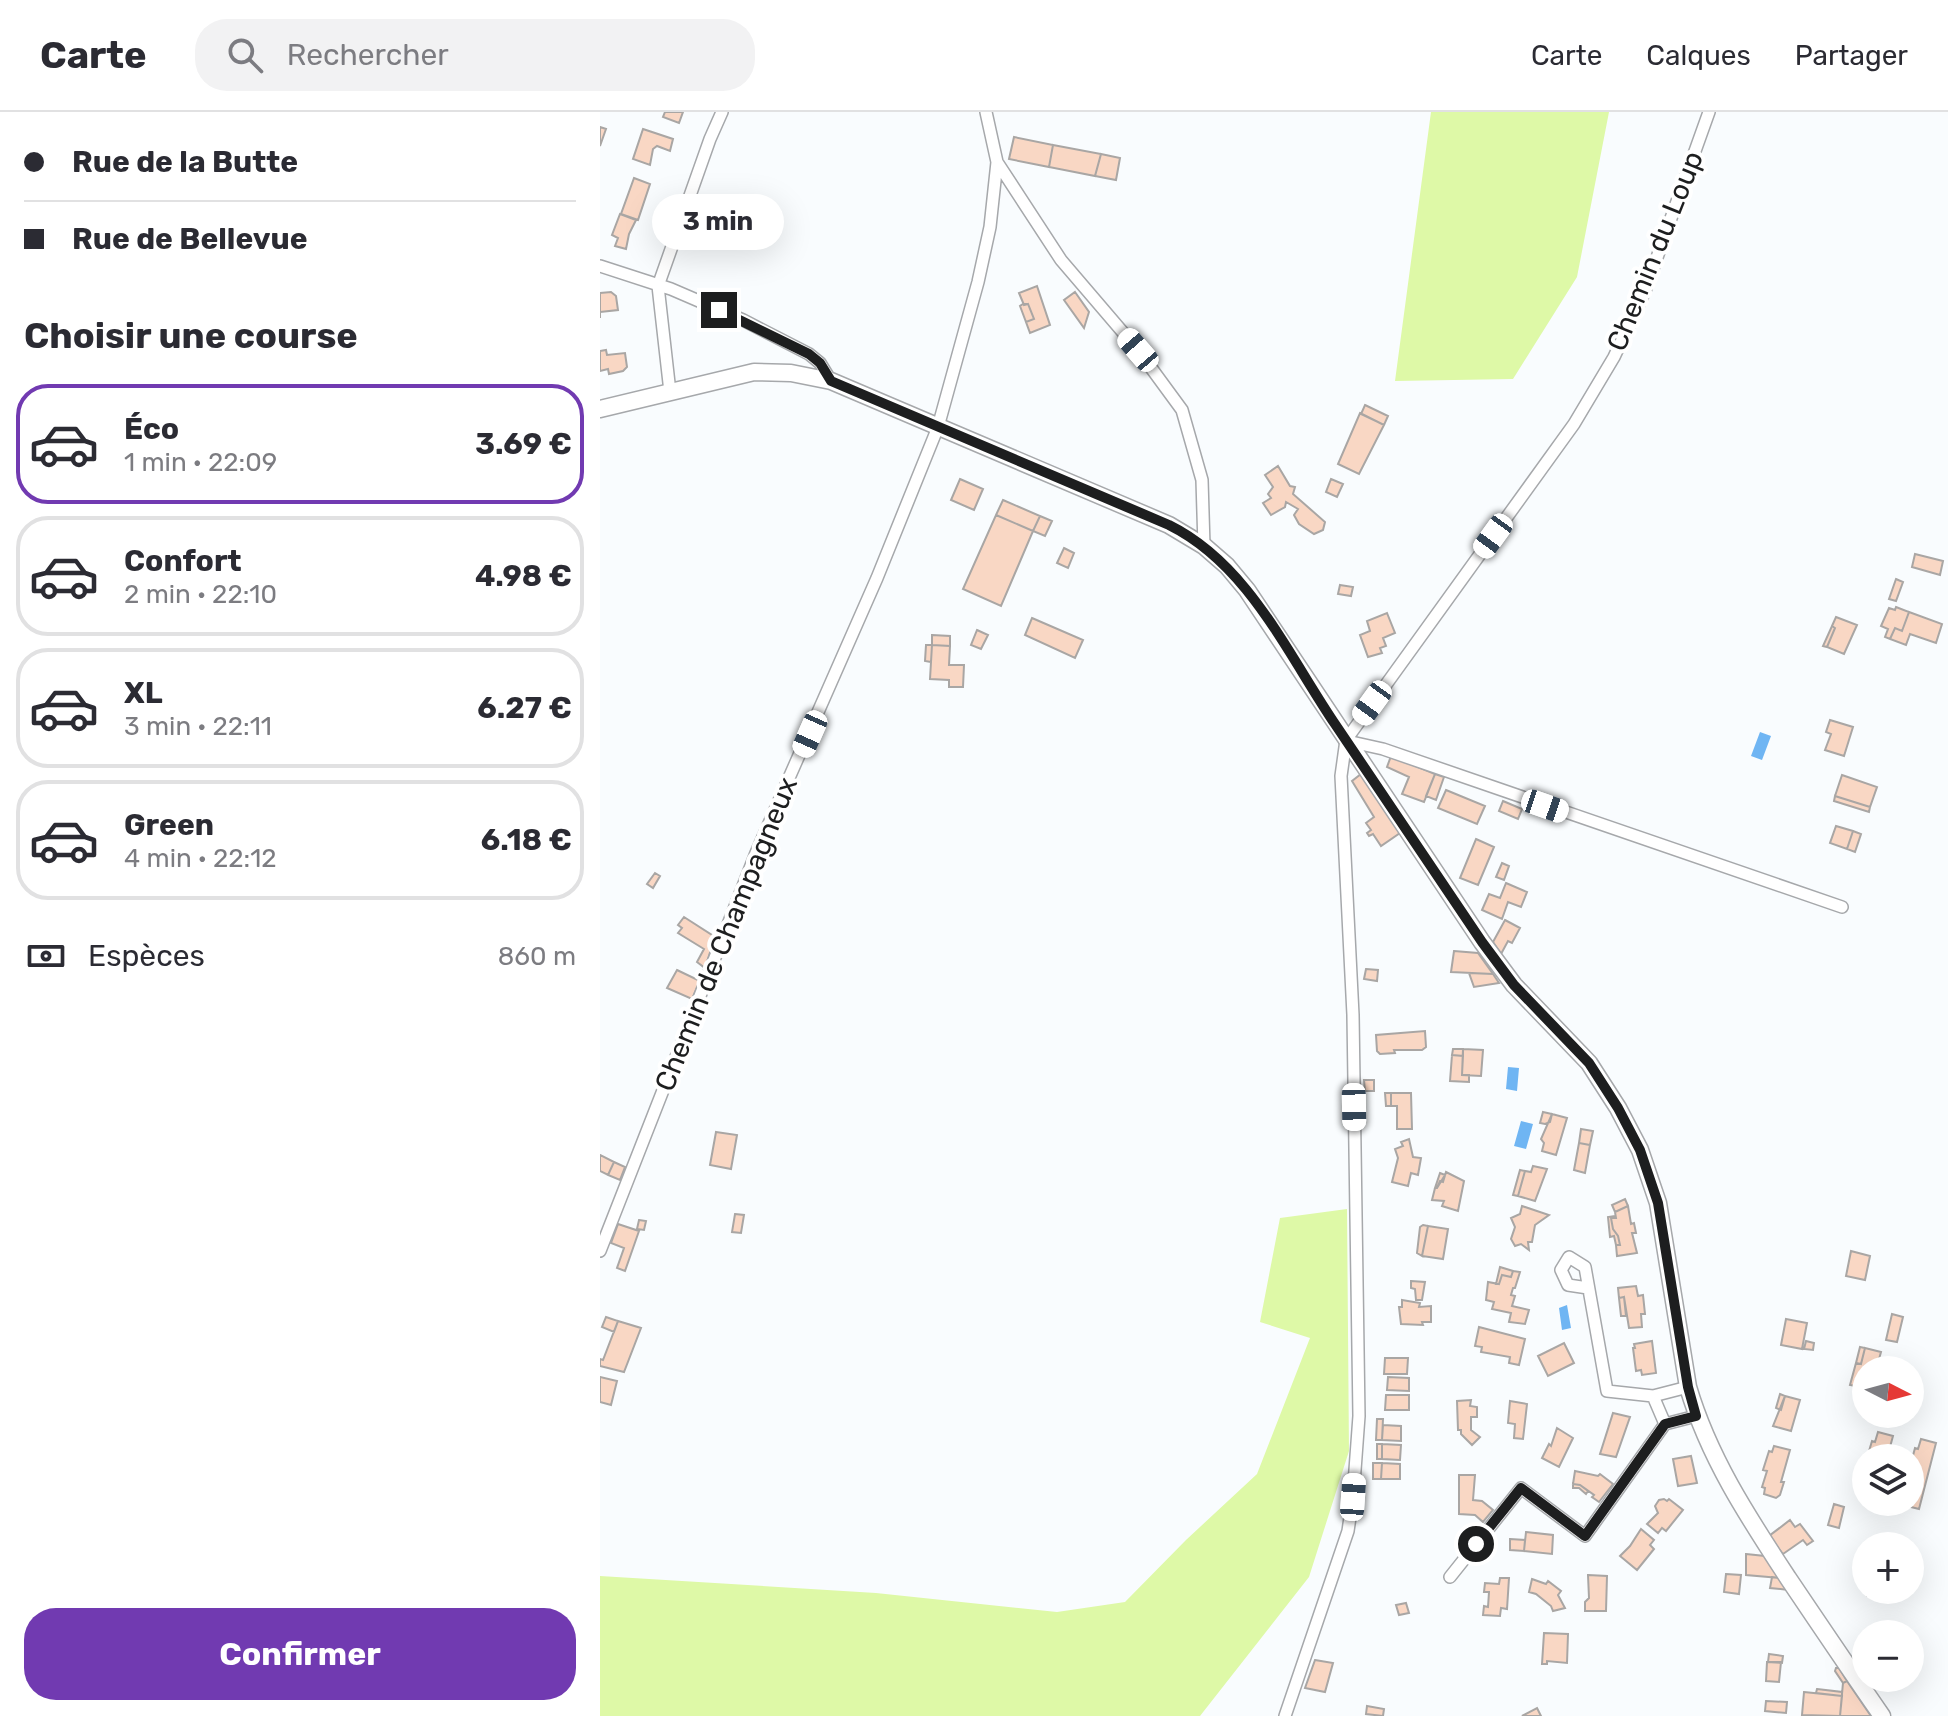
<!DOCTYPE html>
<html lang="fr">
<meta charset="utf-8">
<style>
:root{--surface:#fff;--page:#f2f2f3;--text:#2b2b33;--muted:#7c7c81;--line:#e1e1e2;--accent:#713ab1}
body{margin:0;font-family:Rubik,sans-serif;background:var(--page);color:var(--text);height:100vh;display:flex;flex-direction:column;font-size:30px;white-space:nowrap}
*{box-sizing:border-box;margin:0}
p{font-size:26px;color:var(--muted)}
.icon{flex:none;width:44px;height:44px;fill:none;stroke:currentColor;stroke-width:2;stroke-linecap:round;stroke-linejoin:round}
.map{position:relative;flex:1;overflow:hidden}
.sheet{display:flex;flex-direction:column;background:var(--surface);width:600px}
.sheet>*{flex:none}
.banner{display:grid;align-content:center;height:176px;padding:0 24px;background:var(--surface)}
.needle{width:52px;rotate:96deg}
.fabs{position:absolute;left:1252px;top:1244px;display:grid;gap:16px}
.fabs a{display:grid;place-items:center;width:72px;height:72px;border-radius:50%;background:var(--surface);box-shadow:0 8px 32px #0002;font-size:40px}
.end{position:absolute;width:36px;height:36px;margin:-18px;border:10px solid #1d1e1f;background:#fff;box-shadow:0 0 0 4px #fff}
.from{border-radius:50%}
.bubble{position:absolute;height:56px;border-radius:28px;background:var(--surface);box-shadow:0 8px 32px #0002;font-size:26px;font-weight:700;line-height:56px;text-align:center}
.car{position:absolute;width:24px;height:48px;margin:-24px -12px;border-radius:10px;box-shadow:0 0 6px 2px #0007;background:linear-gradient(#fff 24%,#345 0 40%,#fff 0 76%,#345 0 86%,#fff 0)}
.banner b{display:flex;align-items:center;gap:28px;height:76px;font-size:30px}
.banner b+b{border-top:2px solid var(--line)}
.banner i{width:20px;height:20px;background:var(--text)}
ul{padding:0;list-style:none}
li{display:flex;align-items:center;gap:24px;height:120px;margin:0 16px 12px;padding:0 8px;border:4px solid var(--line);border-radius:32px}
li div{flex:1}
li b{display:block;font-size:30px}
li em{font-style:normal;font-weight:700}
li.current{border-color:var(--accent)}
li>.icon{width:72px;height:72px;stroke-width:1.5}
h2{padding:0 24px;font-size:36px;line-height:96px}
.pay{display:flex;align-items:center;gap:20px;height:88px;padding:0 24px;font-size:30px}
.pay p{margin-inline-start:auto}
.cta{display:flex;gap:16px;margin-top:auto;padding:16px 24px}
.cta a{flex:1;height:92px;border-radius:32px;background:var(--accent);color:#fff;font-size:32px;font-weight:700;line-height:92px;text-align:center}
header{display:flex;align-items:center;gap:48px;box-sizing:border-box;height:112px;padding:0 40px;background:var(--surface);border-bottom:2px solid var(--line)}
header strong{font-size:38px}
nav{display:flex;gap:44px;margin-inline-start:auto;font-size:28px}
.search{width:560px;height:72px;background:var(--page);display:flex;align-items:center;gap:20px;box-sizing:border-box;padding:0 28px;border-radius:32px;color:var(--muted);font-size:30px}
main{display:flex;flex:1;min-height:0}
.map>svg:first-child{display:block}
.green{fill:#def9a7}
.water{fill:#6fb5f3}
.building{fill:#f9d7c4;stroke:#a9a6a4;stroke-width:2}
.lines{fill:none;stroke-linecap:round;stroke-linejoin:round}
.street-casing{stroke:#a6a8ab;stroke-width:14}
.secondary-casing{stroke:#a6a8ab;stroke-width:19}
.street{stroke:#fff;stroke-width:11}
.secondary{stroke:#fff;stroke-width:16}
.route{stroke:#1d1e1f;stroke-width:10}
.labels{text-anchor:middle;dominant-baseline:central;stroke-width:8;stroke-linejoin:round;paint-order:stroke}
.street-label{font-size:28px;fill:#1d1e1f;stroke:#fff}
</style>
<header>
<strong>Carte</strong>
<div class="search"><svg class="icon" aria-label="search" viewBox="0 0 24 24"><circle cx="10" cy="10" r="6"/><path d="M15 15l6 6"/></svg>Rechercher</div>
<nav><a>Carte</a><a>Calques</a><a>Partager</a></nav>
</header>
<main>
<section class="sheet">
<div class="banner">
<b><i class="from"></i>Rue de la Butte</b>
<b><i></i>Rue de Bellevue</b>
</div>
<h2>Choisir une course</h2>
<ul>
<li class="current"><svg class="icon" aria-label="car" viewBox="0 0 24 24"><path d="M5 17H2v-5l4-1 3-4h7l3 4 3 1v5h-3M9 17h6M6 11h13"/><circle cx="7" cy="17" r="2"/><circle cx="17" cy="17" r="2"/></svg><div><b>Éco</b><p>1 min · 22:09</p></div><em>3.69 €</em></li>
<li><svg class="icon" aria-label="car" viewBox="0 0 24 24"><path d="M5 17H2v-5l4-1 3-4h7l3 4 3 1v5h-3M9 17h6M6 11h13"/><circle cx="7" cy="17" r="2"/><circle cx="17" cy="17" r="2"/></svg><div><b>Confort</b><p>2 min · 22:10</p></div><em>4.98 €</em></li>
<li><svg class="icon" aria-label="car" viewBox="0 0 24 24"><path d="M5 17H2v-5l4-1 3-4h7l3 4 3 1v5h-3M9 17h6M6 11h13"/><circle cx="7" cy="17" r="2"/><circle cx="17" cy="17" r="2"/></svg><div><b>XL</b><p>3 min · 22:11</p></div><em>6.27 €</em></li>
<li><svg class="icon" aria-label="car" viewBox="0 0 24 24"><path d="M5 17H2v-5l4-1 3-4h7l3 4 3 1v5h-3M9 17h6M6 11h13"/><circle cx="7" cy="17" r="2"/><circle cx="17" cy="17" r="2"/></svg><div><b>Green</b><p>4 min · 22:12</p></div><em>6.18 €</em></li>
</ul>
<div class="pay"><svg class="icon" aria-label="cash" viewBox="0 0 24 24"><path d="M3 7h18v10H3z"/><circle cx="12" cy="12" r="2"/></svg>Espèces<p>860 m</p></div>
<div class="cta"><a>Confirmer</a></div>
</section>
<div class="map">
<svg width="1348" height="1604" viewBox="0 0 1348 1604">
<rect width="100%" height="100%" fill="#f9fcfe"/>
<path class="green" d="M831,0H1009L977,165L913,267L795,269Z
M747,1097L749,1339L709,1465L600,1604H0V1464L276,1481L457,1500L525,1490L586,1428L657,1362L710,1226L660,1210L680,1106Z"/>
<path class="water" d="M1160,620L1171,624L1162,648L1151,644Z
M908,955L919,956L917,979L906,977Z
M921,1009L933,1012L926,1037L914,1034Z
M967,1193L971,1216L962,1218L959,1196Z"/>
<path class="building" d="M65,0H83L79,11L63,5Z
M0,15L6,17L0,34Z
M43,17L73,27L70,39L57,34L53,37L50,53L33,47Z
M414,25L453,33L449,55L409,47Z
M453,33L501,42L495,64L449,55Z
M501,42L520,46L516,68L495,64Z
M34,66L50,72L38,108L21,102Z
M20,102L36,108L29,122L26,137L15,134L18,126L12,123Z
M437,174L450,213L430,221L426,210L434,207L428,192L424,193L419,181Z
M11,180L16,184L18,198L0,200V206V181Z
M475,180L489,200L484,216L464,188Z
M423,192H428L434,207L426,210L420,194Z
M6,238L7,243L25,241L27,255L23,259L9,262L8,257L0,259V239Z
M765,293L788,304L784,313L761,302Z
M760,301L784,313L759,362L738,352Z
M678,354L690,374L695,375L693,382L725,410L723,418L714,422L699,412L694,403L698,397L686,390L685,395L671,403L663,391L671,386L668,382L673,375L665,363Z
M360,367L383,377L374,398L351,388Z
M731,367L743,372L737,385L726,380Z
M403,388L440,404L433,419L396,403Z
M396,403L433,419L401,494L363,477Z
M440,404L452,409L445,424L433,419Z
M464,436L474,441L468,456L457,451Z
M1315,442L1343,449L1340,463L1312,455Z
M1296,467L1303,470L1296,489L1289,487Z
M740,473L753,475L751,484L738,482Z
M1296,495L1309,500L1302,519L1295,516L1290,527L1285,525L1288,517L1281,514L1289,496L1295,498Z
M1309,500L1342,512L1336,531L1310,522L1306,533L1290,527L1295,516L1302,519Z
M787,501L795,521L783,526L786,534L780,536L782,541L768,545L760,523L770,519L767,509Z
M1236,505L1257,513L1244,542L1227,535L1235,516L1232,514Z
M432,506L483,528L475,546L425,523Z
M1232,514L1235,516L1227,535L1223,534Z
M377,518L388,523L381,537L371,533Z
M332,523L350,524V534L332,533Z
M326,533H332L331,550L325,549Z
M332,533L350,534L349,553H364L363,575H349V568L330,567Z
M1230,608L1253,615L1244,644L1225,638L1231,622L1226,620Z
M791,644L835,662L824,690L802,682L809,665L787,655Z
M761,662L800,721L781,734L773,722L769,724L767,721L771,718L766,711L774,705L752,669Z
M835,662L844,665L836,688L826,684Z
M1242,663L1277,675L1270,695L1235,684Z
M846,678L885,694L877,712L838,696Z
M1235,684L1270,695L1269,700L1234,689Z
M903,689L922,697L918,707L899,699Z
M1236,714L1253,719L1247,737L1230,731Z
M1253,719L1261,722L1255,740L1247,737Z
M876,727L894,735L878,773L860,766Z
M902,751L909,754L904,768L896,765Z
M55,761L60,764L53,776L47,772Z
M906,771L927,780L921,795L908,790L902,807L882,798L889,782L900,786Z
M84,805L115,825L105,856L97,850L104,837L78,821L82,816L78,813Z
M905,808L920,816L912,831L908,829L901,842L893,830Z
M854,839L878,841L893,862L851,860Z
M766,857L778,858L777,869L764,867Z
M77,858L100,869L92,887L67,876Z
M869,861L893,862L899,871L874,875Z
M825,919L826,935L822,938H794L795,941L780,942L777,939L776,923Z
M853,937H863V944L852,943Z
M863,937L883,938L881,964L862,963Z
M852,943L863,944L862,963H869V970L850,969Z
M764,968H774V979H765Z
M785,981H791V994H786Z
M791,981H811L812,1017H797V994H791Z
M943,1000L952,1002L950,1010L945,1012L940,1011Z
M952,1002L967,1006L956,1043L942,1039L944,1031L941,1027Z
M981,1017L993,1019L990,1033L979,1031Z
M116,1020L137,1023L131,1057L110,1053Z
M809,1027L813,1045L821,1046L818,1063L811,1061L808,1074L792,1070L798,1046L795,1037L803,1034L801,1030Z
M979,1031L990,1033L985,1061L974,1058Z
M0,1043L14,1050L8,1063L0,1059Z
M14,1050L25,1055L20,1068L8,1063Z
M933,1054L947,1057L935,1089L918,1084L925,1059L931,1060Z
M920,1058L925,1059L918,1084L913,1083Z
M846,1060L864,1069L858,1099L842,1094L844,1089L832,1088L835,1076H837L840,1069L843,1070Z
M840,1061L845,1063L837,1076H835Z
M1025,1087L1028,1094L1015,1100L1012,1093Z
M922,1094L949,1103L935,1113L932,1130H928L929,1138L921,1132L915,1134L911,1127L915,1115L911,1106L920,1102Z
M1028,1094L1031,1112L1034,1111L1036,1121H1032L1037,1141L1017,1144L1016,1133H1020L1018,1124L1013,1117L1011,1106H1016L1015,1100Z
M135,1102L144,1103L141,1121L132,1120Z
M1015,1104L1011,1106L1013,1117L1018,1124L1020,1133H1016L1014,1124L1010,1125L1008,1105Z
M39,1108L46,1109L44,1118L37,1117Z
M18,1112L39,1119L25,1159L17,1156L24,1136L11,1131Z
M823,1113L828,1114L822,1144L817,1141L820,1115Z
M828,1114L848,1117L843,1147L822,1144Z
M1251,1139L1270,1144L1265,1168L1246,1164Z
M900,1155L913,1159L911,1165L902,1163L899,1172H896Z
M913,1159L920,1160L915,1176H913L911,1183L915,1184L912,1194L929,1198L925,1212L909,1210L911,1201L892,1197L894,1190L886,1188L888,1170L899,1172L902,1163L911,1165Z
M811,1169L825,1170L822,1188H816L815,1177L811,1176Z
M1036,1174L1038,1184L1043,1183L1045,1202H1041L1042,1215L1029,1216L1024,1185L1019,1186L1018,1176Z
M1024,1185L1026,1204H1021L1019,1186Z
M802,1188L820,1191L819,1195L831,1194V1210H822L823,1213L801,1212L799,1195H802Z
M1292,1202L1303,1205L1297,1230L1286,1228Z
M6,1205L18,1209L14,1220L2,1215Z
M1186,1207L1207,1211L1202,1237L1181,1233Z
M18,1209L41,1216L24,1260L0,1254V1247L3,1248Z
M879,1215L925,1227L919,1253L909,1251L910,1245L881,1240L882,1235L875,1234Z
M1052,1229L1056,1261L1042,1263L1041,1258L1036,1259L1033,1236H1035L1034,1232Z
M1206,1229L1214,1231L1213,1238L1204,1237Z
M964,1231L974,1251L948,1264L938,1244Z
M1260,1235L1265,1236L1261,1252L1256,1251Z
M1265,1236L1281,1240L1276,1258H1266V1276L1250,1273L1256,1251L1261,1252Z
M785,1246H808L807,1262H784Z
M0,1265L17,1269L11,1293L0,1290Z
M788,1265L809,1266V1279L787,1278Z
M1180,1282L1185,1284L1181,1298L1176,1296Z
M786,1283H809V1298H785Z
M1185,1284L1200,1288L1191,1319L1173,1314Z
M871,1288L870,1294L877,1295V1305H871V1318L880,1325L872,1333L861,1322V1318H858L857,1289Z
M910,1289L927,1292L923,1327L914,1326L915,1312L908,1311Z
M1013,1301L1030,1305L1016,1345L1000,1342Z
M777,1307H783L782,1328H776Z
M783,1313L801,1314V1329L782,1328Z
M957,1316L973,1326L959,1355L942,1346L949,1332L951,1334Z
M1278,1320L1293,1324L1287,1346H1267L1272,1329L1275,1330Z
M1321,1327L1336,1331L1319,1397L1303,1393L1304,1390H1310V1355L1315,1336L1318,1337Z
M777,1332H782V1347H777Z
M782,1332L801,1333L800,1348L782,1347Z
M1174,1334L1190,1338L1181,1370H1184L1180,1383L1176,1386L1164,1382L1165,1376L1162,1375L1167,1359L1163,1358L1169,1339L1172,1340Z
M1091,1344L1097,1371L1078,1374L1073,1347Z
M773,1351H782L781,1367H773Z
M782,1351L800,1352V1367H781Z
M1264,1358L1266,1359V1374L1260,1372Z
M975,1359L998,1364L1000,1362L1013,1372L999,1390L992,1385L994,1383L980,1373L973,1372Z
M859,1363H875L873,1388L882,1389L893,1398L883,1410L875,1403L859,1402Z
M973,1372L980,1373L988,1379L986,1382L979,1376H973Z
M1064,1387L1067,1389L1069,1387L1083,1398L1066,1419L1062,1416L1058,1421L1047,1412L1058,1401L1055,1394L1059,1388Z
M1234,1392L1244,1395L1239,1416L1228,1413Z
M1190,1408L1195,1415L1200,1412L1213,1429L1207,1433L1203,1428L1183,1442L1169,1424Z
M1041,1417L1054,1428L1050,1433L1054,1437L1037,1458L1020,1444L1030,1434Z
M926,1420L953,1423L952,1442L924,1439Z
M1289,1423L1301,1425L1299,1432L1288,1430Z
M910,1427L925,1428L924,1439L910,1438Z
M1146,1442L1165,1444L1180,1466L1146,1463Z
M1126,1462L1141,1463L1139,1482L1124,1480Z
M988,1463L1007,1464L1006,1499H985V1490L989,1486Z
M1172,1465L1180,1466L1189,1478L1170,1476Z
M900,1466H909L907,1497L901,1496L900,1504L883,1503L884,1494L888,1495L889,1480H884L885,1471L899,1472Z
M932,1467L946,1472L948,1469L961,1479L958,1483L965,1496L953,1499L951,1494L936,1482L929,1480Z
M1267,1478H1288V1484H1267Z
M806,1491L809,1501L799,1503L796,1493Z
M944,1521L968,1522L967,1551L947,1549V1552H942Z
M1169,1542L1183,1544L1182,1551L1168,1550Z
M715,1548L733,1551L725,1580L705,1576Z
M1167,1550H1181L1179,1570L1166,1569Z
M1236,1556H1239L1247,1569L1243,1571L1235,1559Z
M1247,1569L1271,1604H1240L1243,1571Z
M1217,1577L1242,1580V1584L1216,1581Z
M1204,1580L1242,1584L1240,1604L1202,1603Z
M1166,1589L1187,1590L1186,1601L1165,1599Z
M767,1594L784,1597L783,1604L766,1602Z
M937,1596L941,1604H922Z"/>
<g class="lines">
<g class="street-casing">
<path id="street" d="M386,0L397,50L461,148L538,238L582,298L602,368L604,434
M0,154L71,177L143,208L209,242L220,251L231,269
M70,280L58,174L110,27L122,0
M747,629L783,637L1242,795
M0,1139L156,741L277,466L338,315L378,170L390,115L397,50
M988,1176L968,1173L961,1158L969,1145L985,1155L1007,1279L1053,1284L1088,1275
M1053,1284L1065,1312
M850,1465L921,1376L985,1424L1065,1312L1096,1304
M685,1604L748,1419L753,1385L759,1304L753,903L741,664L746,628L974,312L1014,245L1045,179L1109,0"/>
</g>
<g class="secondary-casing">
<path id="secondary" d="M0,297L154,260L191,261L231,269L569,413L604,434L627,454L647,478L882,830L914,873L989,951L1018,996L1040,1038L1058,1091L1088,1275C1109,1346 1148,1405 1188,1466C1219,1512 1250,1558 1282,1604"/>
</g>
<use href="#street" class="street"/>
<use href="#secondary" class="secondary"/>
</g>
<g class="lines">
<path class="route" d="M119,198L209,242L220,251L231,269L569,413C648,452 687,541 735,612C784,685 833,757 882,830L914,873L989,951L1018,996L1040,1038L1058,1091L1088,1275L1096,1304L1065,1312L985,1424L921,1376L876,1432"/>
</g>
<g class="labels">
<g class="street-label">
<text transform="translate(1055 139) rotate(-68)">Chemin du Loup</text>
<text transform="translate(126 822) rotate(-68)">Chemin de Champagneux</text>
</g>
</g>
</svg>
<div class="fabs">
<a><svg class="needle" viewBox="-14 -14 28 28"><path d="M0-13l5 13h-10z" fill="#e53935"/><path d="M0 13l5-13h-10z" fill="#7c7c81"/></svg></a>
<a><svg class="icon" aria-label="layers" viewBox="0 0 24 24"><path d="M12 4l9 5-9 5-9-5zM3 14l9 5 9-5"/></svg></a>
<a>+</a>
<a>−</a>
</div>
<i class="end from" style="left:876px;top:1432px"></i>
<i class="end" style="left:119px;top:198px"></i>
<div class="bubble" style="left:52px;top:82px;width:132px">3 min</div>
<i class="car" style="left:538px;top:238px;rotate:319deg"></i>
<i class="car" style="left:893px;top:424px;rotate:216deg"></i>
<i class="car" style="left:772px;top:591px;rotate:216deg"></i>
<i class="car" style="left:210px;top:622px;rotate:204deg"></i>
<i class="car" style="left:945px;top:694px;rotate:109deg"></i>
<i class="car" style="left:754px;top:995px;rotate:179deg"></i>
<i class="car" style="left:753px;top:1385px;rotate:4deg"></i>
</div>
</main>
